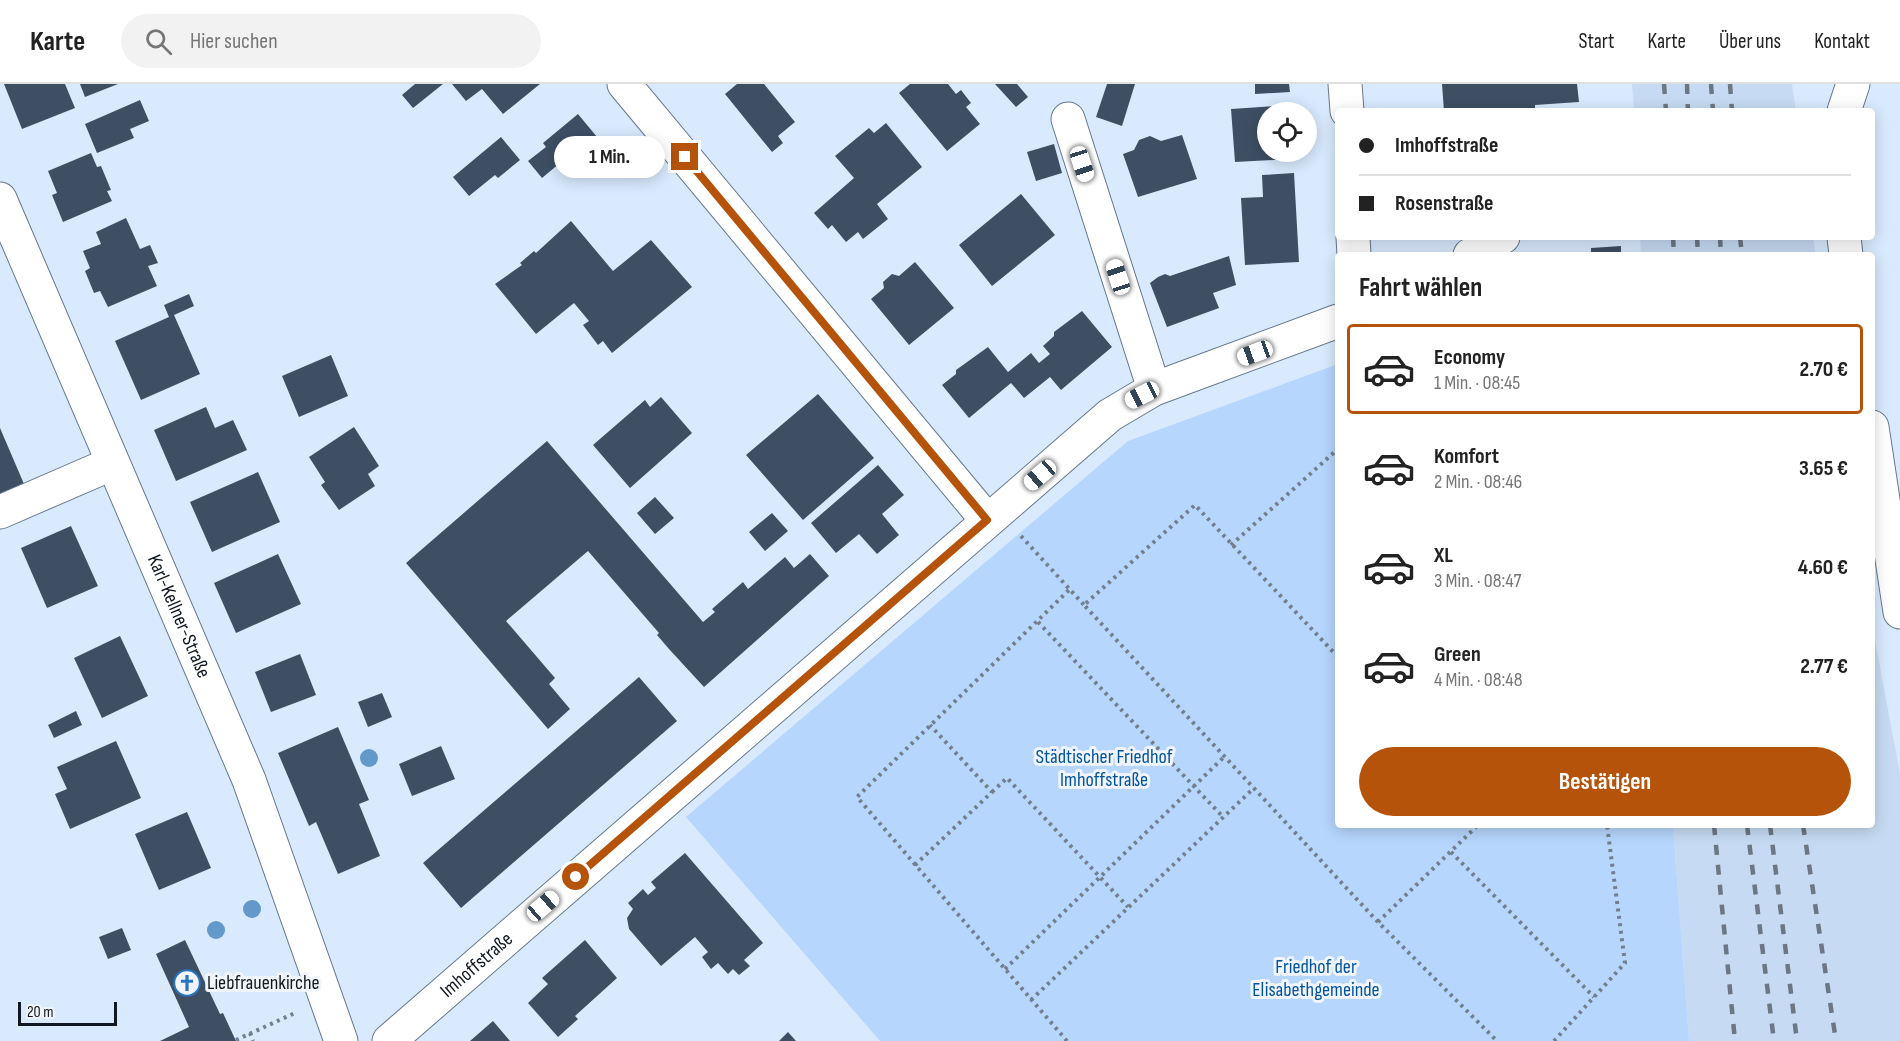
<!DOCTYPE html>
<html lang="de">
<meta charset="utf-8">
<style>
:root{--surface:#fff;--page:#f2f2f2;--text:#222;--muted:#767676;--line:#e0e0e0;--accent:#b45309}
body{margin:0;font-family:"Sofia Sans Condensed",sans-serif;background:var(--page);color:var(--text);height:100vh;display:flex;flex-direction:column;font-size:22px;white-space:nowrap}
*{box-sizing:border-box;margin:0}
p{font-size:20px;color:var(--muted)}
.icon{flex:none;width:33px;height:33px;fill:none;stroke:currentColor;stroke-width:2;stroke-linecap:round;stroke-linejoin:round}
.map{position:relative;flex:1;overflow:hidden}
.details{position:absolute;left:1335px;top:168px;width:540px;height:576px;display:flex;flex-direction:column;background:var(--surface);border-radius:6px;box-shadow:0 3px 15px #0003}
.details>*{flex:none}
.banner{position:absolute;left:1335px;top:24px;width:540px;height:132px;border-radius:6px;box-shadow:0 3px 15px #0003;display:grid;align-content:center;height:132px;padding:0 24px;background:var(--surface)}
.tools{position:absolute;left:1257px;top:18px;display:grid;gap:12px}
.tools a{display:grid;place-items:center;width:60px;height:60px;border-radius:50%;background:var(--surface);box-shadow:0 3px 15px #0003;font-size:30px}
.scale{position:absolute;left:18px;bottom:15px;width:99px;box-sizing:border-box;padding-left:6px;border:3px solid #111821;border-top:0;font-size:16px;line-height:21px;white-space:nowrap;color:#111821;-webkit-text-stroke:4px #f1f5fb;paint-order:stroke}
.end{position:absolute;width:27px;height:27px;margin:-14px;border:8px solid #b45309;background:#fff;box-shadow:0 0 0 3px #fff}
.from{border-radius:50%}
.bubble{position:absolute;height:42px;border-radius:21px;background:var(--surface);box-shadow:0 3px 15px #0003;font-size:20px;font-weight:700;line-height:42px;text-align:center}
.car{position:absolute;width:18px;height:36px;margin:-18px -9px;border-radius:8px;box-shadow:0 0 4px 2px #0007;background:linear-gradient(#fff 24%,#345 0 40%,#fff 0 76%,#345 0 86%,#fff 0)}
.banner b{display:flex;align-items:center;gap:21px;height:57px;font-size:22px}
.banner b+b{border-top:2px solid var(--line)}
.banner i{width:15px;height:15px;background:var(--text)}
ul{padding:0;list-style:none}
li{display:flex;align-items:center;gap:18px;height:90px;margin:0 12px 9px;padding:0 12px;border:3px solid transparent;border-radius:6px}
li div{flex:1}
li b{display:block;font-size:22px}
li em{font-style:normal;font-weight:700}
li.selected{border-color:var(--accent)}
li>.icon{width:54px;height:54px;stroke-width:1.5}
h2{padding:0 24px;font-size:27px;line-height:72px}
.cta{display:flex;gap:12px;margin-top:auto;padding:12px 24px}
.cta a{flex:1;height:69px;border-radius:36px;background:var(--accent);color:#fff;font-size:24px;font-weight:700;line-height:69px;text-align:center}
header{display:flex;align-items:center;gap:36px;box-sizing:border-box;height:84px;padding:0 30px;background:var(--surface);border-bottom:2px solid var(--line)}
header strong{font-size:28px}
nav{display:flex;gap:33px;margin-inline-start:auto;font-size:21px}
.search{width:420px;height:54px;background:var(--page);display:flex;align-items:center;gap:15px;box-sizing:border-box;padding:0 21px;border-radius:33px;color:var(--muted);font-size:22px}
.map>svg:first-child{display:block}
.built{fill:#c6dbf3}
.green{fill:#b6d6fd}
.building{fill:#3e4f64}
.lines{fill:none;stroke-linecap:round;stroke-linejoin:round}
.minor-casing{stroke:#65778d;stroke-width:35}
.path{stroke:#737f8d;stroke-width:4;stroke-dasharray:3 4.5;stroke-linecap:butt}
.minor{stroke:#fff;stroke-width:33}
.rail{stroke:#6c7785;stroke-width:4.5;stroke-dasharray:10 10;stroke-linecap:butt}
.tree{fill:#6298ca}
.route{stroke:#b45309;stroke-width:8}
.labels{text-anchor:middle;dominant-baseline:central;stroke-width:6;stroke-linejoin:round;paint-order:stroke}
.street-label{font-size:20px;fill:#111821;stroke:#f1f5fb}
.park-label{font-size:20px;fill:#00549f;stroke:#f1f5fb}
.poi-label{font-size:20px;fill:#111821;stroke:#f1f5fb;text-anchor:start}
</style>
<header>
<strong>Karte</strong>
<div class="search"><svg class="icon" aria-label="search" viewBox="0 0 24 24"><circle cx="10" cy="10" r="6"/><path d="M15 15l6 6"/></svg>Hier suchen</div>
<nav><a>Start</a><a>Karte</a><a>Über uns</a><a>Kontakt</a></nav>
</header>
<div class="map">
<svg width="1900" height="957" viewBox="0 0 1900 957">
<rect width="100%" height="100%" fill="#d9eafe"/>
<path class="built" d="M1632,0H1792L1796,27H1634Z
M1640,153H1813L1816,171H1641Z
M1872,540L1900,690V957H1689L1673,741H1872Z"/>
<path class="green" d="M1338,280V741H1673L1689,957H880L686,733L1128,357Z"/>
<path class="building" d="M4,0H65L75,24L22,45Z
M80,0H118L85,13Z
M415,0H443L413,24L402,11Z
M452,0H540L503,30L482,5L466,17Z
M737,0H764L795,38L778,52L783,59L772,68L725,10Z
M910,0H948L956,10L961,6L971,19L966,23L980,40L947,67L899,9Z
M995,0H1017L1028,13L1016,23Z
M1107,0H1135L1122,42L1096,33Z
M1255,0H1289L1290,8L1255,10Z
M1442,0H1577L1579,18L1535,21V27H1444Z
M140,16L149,37L130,45L134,54L97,69L85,40Z
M1290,21V28H1268V68H1293V75L1235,78L1231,25Z
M578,30L602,59L591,68L596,73L581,86L576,79L567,87L560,79L542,94L528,77L546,63L543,59Z
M886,39L922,83L877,120L888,135L863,155L858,148L846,158L832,141L828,145L814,129L854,94L835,72L869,44L874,49Z
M1182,51L1197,95L1138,113L1123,70L1134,66L1139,56L1150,52L1161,57Z
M501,53L520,76L498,94L495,91L469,112L453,93Z
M1054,60L1062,89L1036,97L1027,68Z
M91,69L97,83L101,82L111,106L107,107L112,117L63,138L52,111L57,109L48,87Z
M1294,89L1299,178L1245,181L1241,114L1263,113L1262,91Z
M1021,110L1055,151L992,202L959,161Z
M126,134L140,165L150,161L158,179L148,182L157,202L108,223L100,207L94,209L85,187L90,184L83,167L101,160L96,148Z
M571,137L613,187L651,156L692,203L612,269L603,257L598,261L583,241L589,237L574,219L536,250L495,200L522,181L520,179L534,167L536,169Z
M1621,162V171H1591V164Z
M1229,172L1236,201L1213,209L1219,224L1167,243L1150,199L1158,193L1165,190L1170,192Z
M915,178L954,224L909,261L871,215L884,204L883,198L892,190L899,192Z
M189,210L194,222L174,231L200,290L141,316L115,257L169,233L164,221Z
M1082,227L1112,263L1061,306L1050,293L1024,314L1011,299L969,334L942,301L956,290V286L988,263L1008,288L1031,269L1039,279L1050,270L1043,262L1054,252V248Z
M331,271L348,312L299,333L282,292Z
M818,310L874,374L803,436L746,371Z
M661,313L692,349L630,404L593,361L645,316L650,323Z
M206,323L215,344L233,336L247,366L176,397L154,346Z
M354,343L379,382L368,390L375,402L339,426L321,401L325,398L309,373Z
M0,344L24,400L0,419Z
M547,357L703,538L715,528L712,525L743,498L748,505L785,473L794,484L810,470L829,492L704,603L669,565L657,551L659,549L588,467L506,537L555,594L549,600L570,625L548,645L406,479Z
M878,381L904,411L882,430L899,451L877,470L859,450L836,469L811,439Z
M258,388L280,438L212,468L190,418Z
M655,413L674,434L655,450L637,429Z
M772,429L788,447L765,467L749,448Z
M71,442L98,502L47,524L21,464Z
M278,470L301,520L236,549L214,499Z
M120,552L148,612L102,634L74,574Z
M300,570L316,611L271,628L255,588Z
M639,593L677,637L461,824L423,779Z
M382,609L392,633L368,643L358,618Z
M76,627L82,641L54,654L48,641Z
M338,643L369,716L359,720L380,772L338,790L316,738L309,742L278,669Z
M116,657L141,714L70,745L55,710L67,705L57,683Z
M441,662L455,695L412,712L399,680Z
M187,728L211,784L159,806L135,750Z
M685,769L763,859L744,876L750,882L739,891L733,885L728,890L718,879L711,885L702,873L708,868L695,853L661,882L629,845L627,834L633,825L628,819L643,805L648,811L656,804L651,798Z
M122,844L131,866L108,875L99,853Z
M185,856L220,930L223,929L236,957H160L189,943L156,870Z
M585,856L617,894L575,932L578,935L558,953L528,919L548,900L542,894Z
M493,937L510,957H470Z
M788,948L796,957H779Z"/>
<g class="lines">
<g class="minor-casing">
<g id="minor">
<path d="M624,0L987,436"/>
<path d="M1345,0L1347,27"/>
<path d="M1844,27L1853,0"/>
<path d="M1068,35L1154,305"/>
<path id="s1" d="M0,115L249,696L341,957"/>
<path d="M1353,153L1354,171"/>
<path d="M1844,153L1846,171"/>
<path d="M1470,171L1503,153"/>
<path d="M1872,343L1900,528"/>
<path d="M0,428L111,380"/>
<path id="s2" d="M389,957L1110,331L1154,305L1338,237"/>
</g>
</g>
<path class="path" d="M1021,452L1084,521
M1231,461L1338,365
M1038,538L1223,733
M1338,573L1195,421L1084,521L1378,838L1497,957
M992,708L1007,694L1128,823
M1451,768L1594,913
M915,781L992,708L930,641
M1378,838L1478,741
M1005,885L1225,672
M1031,916L1254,704
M250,949L253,957
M236,956L295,929
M1067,957L857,713L1070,505
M1554,957L1625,879L1607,741"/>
<use href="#minor" class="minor"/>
<path class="rail" d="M1664,0L1666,27
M1687,0L1688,27
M1711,0L1713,27
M1730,0L1732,27
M1673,153L1674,171
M1697,153L1698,171
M1720,153L1721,171
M1740,153L1742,171
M1714,741L1735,957
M1747,741L1774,957
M1770,741L1797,957
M1803,741L1836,957"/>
</g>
<g class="tree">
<circle cx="369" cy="674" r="9"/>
<circle cx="252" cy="825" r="9"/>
<circle cx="216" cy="846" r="9"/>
</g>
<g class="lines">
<path class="route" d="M576,793L987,436L685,73"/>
</g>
<defs>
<g id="church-ring" transform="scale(1.35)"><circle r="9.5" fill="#f1f5fb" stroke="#2973c3" stroke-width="1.5"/><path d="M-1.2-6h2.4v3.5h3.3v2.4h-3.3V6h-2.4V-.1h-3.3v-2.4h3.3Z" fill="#2973c3"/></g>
</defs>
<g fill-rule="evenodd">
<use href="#church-ring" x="187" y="899"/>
</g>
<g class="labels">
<g class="street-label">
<text stroke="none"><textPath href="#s1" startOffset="454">Karl-Kellner-Straße</textPath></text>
<text stroke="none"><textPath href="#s2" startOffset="116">Imhoffstraße</textPath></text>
</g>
<g class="park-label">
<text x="1104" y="673">Städtischer Friedhof<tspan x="1104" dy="23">Imhoffstraße</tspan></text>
<text x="1316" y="883">Friedhof der<tspan x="1316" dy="23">Elisabethgemeinde</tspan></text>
</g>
<g class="poi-label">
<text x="207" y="899">Liebfrauenkirche</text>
</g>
</g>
</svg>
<div class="tools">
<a><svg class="icon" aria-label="locate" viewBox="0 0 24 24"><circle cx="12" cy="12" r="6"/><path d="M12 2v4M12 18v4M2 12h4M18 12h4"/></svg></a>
</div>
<div class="scale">20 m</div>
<i class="end from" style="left:576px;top:793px"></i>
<i class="end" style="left:685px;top:73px"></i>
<div class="bubble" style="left:554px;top:52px;width:111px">1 Min.</div>
<i class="car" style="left:1082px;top:80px;rotate:162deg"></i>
<i class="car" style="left:1118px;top:193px;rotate:342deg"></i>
<i class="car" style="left:1255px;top:269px;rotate:250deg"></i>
<i class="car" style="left:1142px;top:311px;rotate:243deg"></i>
<i class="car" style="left:1040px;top:391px;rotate:229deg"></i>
<i class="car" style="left:543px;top:822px;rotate:49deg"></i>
<div class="banner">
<b><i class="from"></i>Imhoffstraße</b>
<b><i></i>Rosenstraße</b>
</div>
<section class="details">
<h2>Fahrt wählen</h2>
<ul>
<li class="selected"><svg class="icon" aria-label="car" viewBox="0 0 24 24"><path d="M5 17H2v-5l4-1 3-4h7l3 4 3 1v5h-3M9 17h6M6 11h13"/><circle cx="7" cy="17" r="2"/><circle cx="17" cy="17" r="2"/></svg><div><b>Economy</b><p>1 Min. · 08:45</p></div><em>2.70 €</em></li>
<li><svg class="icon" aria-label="car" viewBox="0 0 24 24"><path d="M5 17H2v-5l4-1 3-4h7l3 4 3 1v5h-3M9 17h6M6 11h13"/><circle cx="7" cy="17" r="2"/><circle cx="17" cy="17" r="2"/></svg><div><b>Komfort</b><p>2 Min. · 08:46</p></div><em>3.65 €</em></li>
<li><svg class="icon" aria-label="car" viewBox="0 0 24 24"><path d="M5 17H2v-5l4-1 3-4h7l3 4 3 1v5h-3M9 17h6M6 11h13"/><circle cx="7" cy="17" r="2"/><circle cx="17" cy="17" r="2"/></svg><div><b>XL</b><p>3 Min. · 08:47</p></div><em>4.60 €</em></li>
<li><svg class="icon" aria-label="car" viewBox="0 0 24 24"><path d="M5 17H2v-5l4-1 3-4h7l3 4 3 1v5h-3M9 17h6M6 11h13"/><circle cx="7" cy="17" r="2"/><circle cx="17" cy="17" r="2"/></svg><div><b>Green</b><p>4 Min. · 08:48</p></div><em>2.77 €</em></li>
</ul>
<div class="cta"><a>Bestätigen</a></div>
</section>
</div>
